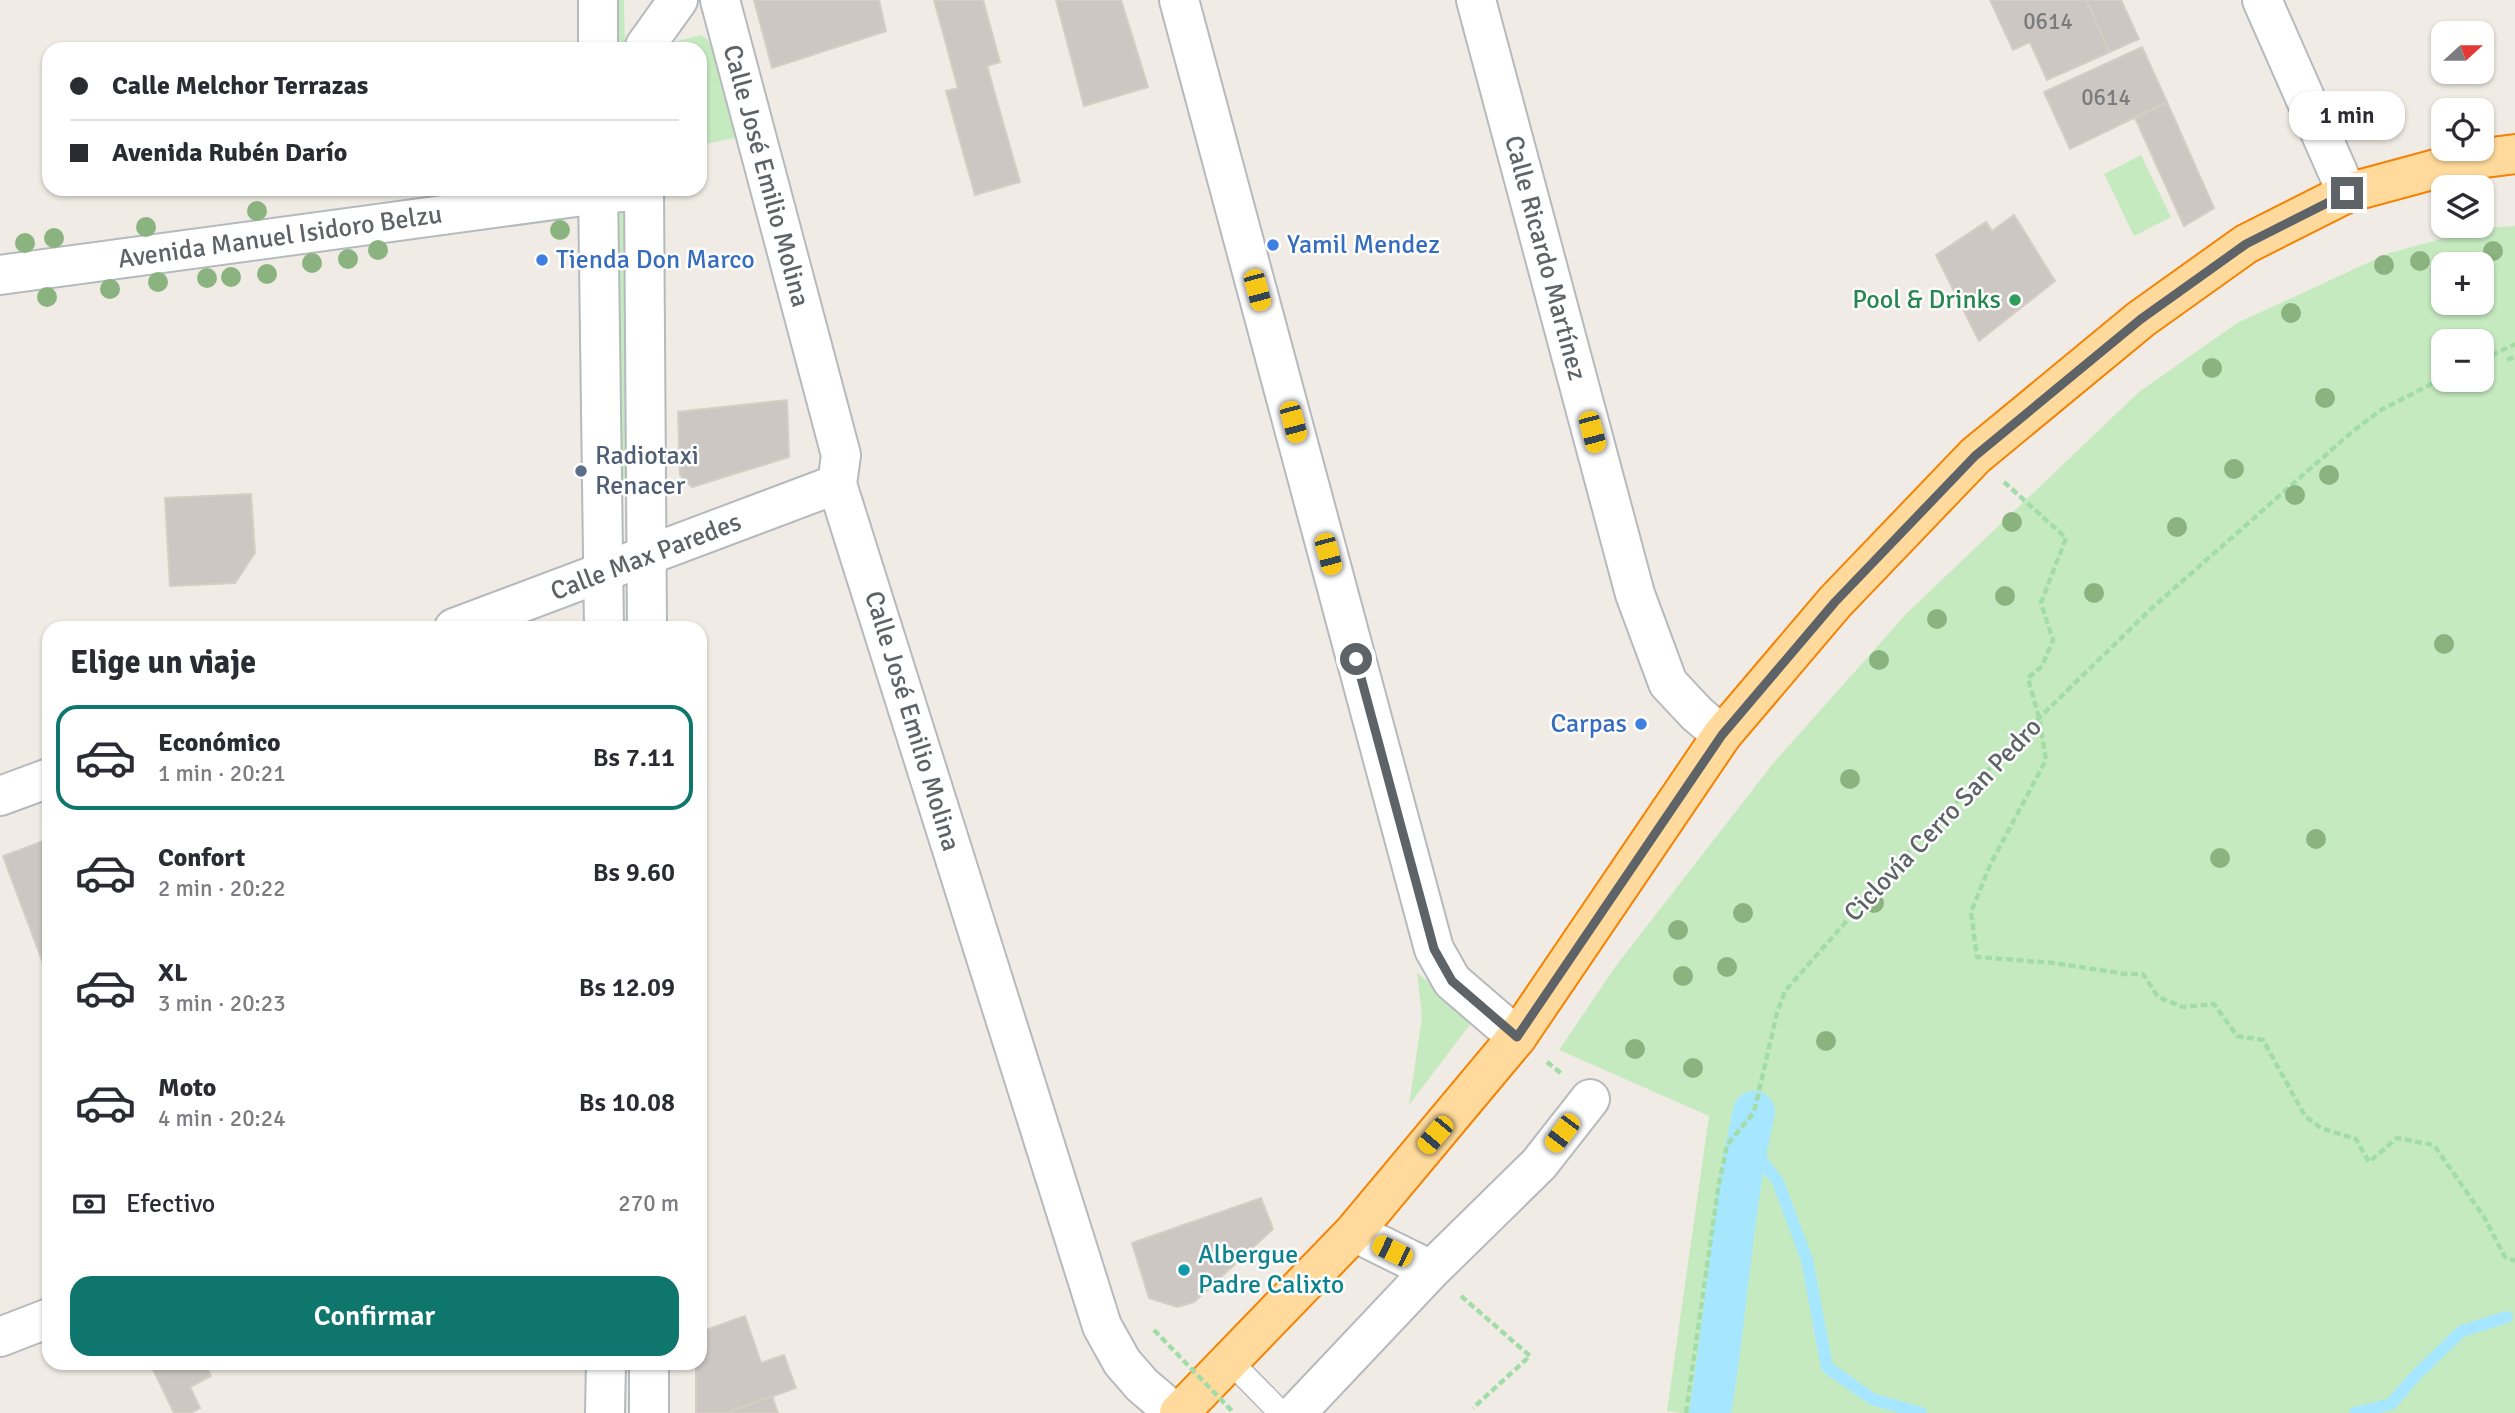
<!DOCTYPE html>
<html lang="es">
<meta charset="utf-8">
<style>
:root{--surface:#fff;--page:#f7f7f7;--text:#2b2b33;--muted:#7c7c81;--line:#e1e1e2;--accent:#0f766e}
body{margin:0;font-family:Signika,sans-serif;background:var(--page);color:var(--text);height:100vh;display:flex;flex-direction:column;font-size:26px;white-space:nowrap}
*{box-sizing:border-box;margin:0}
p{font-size:23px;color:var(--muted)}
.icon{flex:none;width:38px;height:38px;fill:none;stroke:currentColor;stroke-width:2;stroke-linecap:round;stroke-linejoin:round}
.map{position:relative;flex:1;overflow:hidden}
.drawer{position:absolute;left:42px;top:621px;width:665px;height:749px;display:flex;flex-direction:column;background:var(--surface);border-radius:21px;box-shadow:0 2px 5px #0004}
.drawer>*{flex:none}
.top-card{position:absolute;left:42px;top:42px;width:665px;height:154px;border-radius:21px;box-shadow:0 2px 5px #0004;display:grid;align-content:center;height:154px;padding:0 28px;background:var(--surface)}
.needle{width:46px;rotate:69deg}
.fabs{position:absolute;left:2431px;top:21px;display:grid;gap:14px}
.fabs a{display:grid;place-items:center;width:63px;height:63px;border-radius:14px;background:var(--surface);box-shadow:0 2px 5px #0004;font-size:35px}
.end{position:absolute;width:32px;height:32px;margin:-16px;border:9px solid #5d6367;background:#fff;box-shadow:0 0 0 4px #fff}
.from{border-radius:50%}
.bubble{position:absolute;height:49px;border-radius:21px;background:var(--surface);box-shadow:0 2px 5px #0004;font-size:23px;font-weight:600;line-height:49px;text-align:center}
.car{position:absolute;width:21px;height:42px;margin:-21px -10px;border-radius:9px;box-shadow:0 0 5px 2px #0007;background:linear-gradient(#f5c518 24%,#345 0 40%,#f5c518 0 76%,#345 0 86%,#f5c518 0)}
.top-card b{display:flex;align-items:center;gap:24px;height:66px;font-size:26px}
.top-card b+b{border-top:2px solid var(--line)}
.top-card i{width:18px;height:18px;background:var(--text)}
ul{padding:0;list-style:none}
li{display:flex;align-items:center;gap:21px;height:105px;margin:0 14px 10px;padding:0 14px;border:4px solid transparent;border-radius:21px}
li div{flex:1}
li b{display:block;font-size:26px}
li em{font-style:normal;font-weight:600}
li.active{border-color:var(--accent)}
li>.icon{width:63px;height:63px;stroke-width:1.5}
h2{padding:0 28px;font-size:32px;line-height:84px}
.pay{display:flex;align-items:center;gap:18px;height:77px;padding:0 28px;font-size:26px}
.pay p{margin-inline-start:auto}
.button{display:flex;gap:14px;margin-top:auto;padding:14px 28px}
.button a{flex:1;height:80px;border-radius:21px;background:var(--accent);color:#fff;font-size:28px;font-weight:600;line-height:80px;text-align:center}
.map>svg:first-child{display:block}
.green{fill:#c6eac0;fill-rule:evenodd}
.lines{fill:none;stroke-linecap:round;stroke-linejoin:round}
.stream{stroke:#a6e6ff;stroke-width:12}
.canal{stroke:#a6e6ff;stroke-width:42}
.building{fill:#ccc7c2;stroke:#d6cdc3;stroke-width:2}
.service-casing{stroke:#b6b9bd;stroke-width:26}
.minor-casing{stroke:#b6b9bd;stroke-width:42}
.secondary-casing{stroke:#b4babe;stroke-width:42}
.trunk-casing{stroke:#f58200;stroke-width:42}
.path{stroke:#a2dda8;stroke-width:4.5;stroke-dasharray:7 3.5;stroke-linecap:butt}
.service{stroke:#fff;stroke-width:23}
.minor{stroke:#fff;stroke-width:38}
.secondary{stroke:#fff;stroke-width:38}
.trunk{stroke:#ffda9c;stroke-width:38}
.path-bridge{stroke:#a2dda8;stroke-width:4.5;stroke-dasharray:7 3.5;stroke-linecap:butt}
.tree{fill:#8ab380}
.route{stroke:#5d6367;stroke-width:9}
.shop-dot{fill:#3f7fe0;stroke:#fff;stroke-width:2.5}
.leisure-dot{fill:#2e9e5b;stroke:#fff;stroke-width:2.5}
.service-dot{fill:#5c6f8a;stroke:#fff;stroke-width:2.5}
.culture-dot{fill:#0f9aa8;stroke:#fff;stroke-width:2.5}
.labels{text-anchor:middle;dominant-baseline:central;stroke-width:5;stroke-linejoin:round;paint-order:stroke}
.number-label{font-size:23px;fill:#797c7e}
.street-label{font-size:26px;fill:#5d6367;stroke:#fff}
.shop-label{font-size:26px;fill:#366cbe;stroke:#fff;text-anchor:start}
.leisure-label{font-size:26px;fill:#27864d;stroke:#fff;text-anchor:end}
.service-label{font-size:26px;fill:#4e5e75;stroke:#fff;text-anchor:start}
.culture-label{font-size:26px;fill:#0d838f;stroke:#fff;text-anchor:start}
</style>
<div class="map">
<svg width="2515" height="1413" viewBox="0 0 2515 1413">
<rect width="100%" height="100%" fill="#f0ece5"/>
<path class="green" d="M610,0H624L625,49H611Z
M700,35C724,44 734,113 740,137L700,145V49H666L671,43Z
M2141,155L2171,217L2134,236L2104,174Z
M613,209H627L630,491L616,492Z
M2515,226V1413H1681L1667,1411L1709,1116L1559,1050L1615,967L1775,761L1907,613L2139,392L2237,323L2389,253L2482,228ZM2482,264V303H2443V264ZM2482,341V380H2443V341Z
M1417,973L1475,1018L1409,1105L1422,1017Z"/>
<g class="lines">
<path class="stream" d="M1747,1141L1778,1182L1807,1260L1827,1367L1872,1399L1921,1413
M2355,1413L2391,1404L2417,1374L2462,1331L2507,1317"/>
<path class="canal" d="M1710,1413C1727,1313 1731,1210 1754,1112"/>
</g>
<path class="building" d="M754,0H879L886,31L772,68Z
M934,0H983L1000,62L987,66L1020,182L975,195L946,91L958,88Z
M1056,0H1121L1148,87L1084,106Z
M1990,0H2086L2110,52L2047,80L2030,42L2013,50Z
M2086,0H2121L2139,39L2110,52Z
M2142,47L2167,102L2070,149L2044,92Z
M2167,102L2214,208L2184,226L2135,118Z
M2014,215L2055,281L1979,341L1936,255L1986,222L1992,231Z
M787,400L789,457L692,487L680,475L678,412Z
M251,494L255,553L235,583L170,586L165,498Z
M49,839V979L3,856Z
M1261,1198L1273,1229L1194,1302L1177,1307L1149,1298L1132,1243Z
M745,1316L761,1363L784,1355L796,1388L726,1413H696V1363H700V1332Z
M150,1363H205L211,1376L190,1387L200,1408L190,1413H174Z
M772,1396L778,1413H726Z"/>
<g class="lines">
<g class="service-casing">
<path id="service" d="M1230,1361L1281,1413"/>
</g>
<g class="minor-casing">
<path id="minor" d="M720,0L841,455L837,484L1102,1326L1122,1362L1142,1385L1175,1413
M1179,0L1434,949L1452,981L1517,1037
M1476,0L1635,594L1668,683L1697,714L1722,735
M2262,0L2347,193
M454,628L837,484
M0,796L49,778
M1354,1232L1431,1270
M0,1337L49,1318
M1296,1413L1431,1270L1539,1164L1590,1099"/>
</g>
<g class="secondary-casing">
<path id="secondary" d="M598,0V49
M645,46L678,0
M598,189L604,628
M644,189L647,628
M0,275L598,194L644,190
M605,1413L606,1363
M649,1413V1363"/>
</g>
<g class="trunk-casing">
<path id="trunk" d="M1179,1413L1354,1232L1517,1037L1722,735L1835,602L1975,456L2141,319L2246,244L2347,193L2469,160L2515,154"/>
</g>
<path class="path" d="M2482,360L2515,344
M2507,360L2515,357
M2004,482L2066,538L2041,603L2053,640L2042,666L2028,678L2039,718L2046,760L1991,863L1971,912L1977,957L2054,963L2126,974H2143L2158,997L2183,1007L2214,1004L2237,1036L2263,1040L2305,1116L2321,1128L2356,1139L2369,1162L2397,1138L2434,1145L2484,1217L2505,1257L2515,1261
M1547,1062L1562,1074
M1461,1296L1530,1356L1473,1408
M1686,1413L1718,1189L1727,1145L1754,1112L1777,1013L1785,991L1903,857L2039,718L2154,606L2353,431L2381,410L2443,378"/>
<use href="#service" class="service"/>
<use href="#minor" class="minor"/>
<use href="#secondary" class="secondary"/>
<use href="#trunk" class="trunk"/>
<path class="path-bridge" d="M1154,1330L1234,1413"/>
</g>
<g class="tree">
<circle cx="257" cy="211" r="10"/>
<circle cx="146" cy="227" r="10"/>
<circle cx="560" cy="230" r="10"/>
<circle cx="54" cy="238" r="10"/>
<circle cx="25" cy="243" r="10"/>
<circle cx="378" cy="250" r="10"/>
<circle cx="2493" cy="251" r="10"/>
<circle cx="348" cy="259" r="10"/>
<circle cx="2420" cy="261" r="10"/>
<circle cx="312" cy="263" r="10"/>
<circle cx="2384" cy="265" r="10"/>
<circle cx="267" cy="274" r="10"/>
<circle cx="231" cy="277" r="10"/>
<circle cx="207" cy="278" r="10"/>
<circle cx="158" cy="282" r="10"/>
<circle cx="110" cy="289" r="10"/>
<circle cx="47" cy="297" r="10"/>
<circle cx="2291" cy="313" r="10"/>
<circle cx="2212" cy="368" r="10"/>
<circle cx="2325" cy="398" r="10"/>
<circle cx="2234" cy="469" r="10"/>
<circle cx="2329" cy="475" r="10"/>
<circle cx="2295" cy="495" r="10"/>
<circle cx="2012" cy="522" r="10"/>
<circle cx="2177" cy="527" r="10"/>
<circle cx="2094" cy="593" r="10"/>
<circle cx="2005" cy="596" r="10"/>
<circle cx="1937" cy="619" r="10"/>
<circle cx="2444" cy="644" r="10"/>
<circle cx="1879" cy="660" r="10"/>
<circle cx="1850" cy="779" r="10"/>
<circle cx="2316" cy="839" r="10"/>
<circle cx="2220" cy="858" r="10"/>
<circle cx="1874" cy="903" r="10"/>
<circle cx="1743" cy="913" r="10"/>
<circle cx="1678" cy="930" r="10"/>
<circle cx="1727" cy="967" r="10"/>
<circle cx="1683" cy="976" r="10"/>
<circle cx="1826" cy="1041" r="10"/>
<circle cx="1635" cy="1049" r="10"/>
<circle cx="1693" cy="1068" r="10"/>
</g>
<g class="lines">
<path class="route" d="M1356,659L1434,949L1452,981L1517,1037L1722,735L1835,602L1975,456L2141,319L2246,244L2347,193"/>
</g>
<g class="shop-dot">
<circle cx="1273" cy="245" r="7"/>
<circle cx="542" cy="260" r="7"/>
<circle cx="1641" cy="724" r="7"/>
</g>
<circle class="leisure-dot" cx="2015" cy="300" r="7"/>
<circle class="service-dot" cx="581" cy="471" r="7"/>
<circle class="culture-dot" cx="1184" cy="1270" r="7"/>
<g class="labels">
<g class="number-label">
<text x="2048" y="21">0614</text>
<text x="2106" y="97">0614</text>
</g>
<g class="street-label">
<text transform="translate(766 176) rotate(75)">Calle José Emilio Molina</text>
<text transform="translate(280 237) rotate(-8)">Avenida Manuel Isidoro Belzu</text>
<text transform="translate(1545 258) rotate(75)">Calle Ricardo Martínez</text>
<text transform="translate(646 557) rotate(-21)">Calle Max Paredes</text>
<text transform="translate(912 721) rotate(73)">Calle José Emilio Molina</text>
<text transform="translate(1943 820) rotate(-46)">Ciclovía Cerro San Pedro</text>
</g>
<g class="shop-label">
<text x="1287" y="245">Yamil Mendez</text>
<text x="556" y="260">Tienda Don Marco</text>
<text x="1627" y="724" text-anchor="end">Carpas</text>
</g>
<g class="leisure-label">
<text x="2001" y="300">Pool &amp; Drinks</text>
</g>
<g class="service-label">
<text x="595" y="456">Radiotaxi<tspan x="595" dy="30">Renacer</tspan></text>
</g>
<g class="culture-label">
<text x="1198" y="1255">Albergue<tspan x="1198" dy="30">Padre Calixto</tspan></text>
</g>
</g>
</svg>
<div class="fabs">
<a><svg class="needle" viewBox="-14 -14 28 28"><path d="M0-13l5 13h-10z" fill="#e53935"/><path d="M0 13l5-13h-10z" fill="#7c7c81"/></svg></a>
<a><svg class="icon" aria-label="locate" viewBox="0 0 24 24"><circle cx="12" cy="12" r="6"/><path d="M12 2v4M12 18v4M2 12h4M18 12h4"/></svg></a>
<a><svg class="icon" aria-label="layers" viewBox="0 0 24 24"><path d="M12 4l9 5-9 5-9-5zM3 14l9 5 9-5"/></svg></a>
<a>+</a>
<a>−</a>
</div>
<i class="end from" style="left:1356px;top:659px"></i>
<i class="end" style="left:2347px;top:193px"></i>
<div class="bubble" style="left:2289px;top:91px;width:116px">1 min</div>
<i class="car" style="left:1257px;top:290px;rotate:165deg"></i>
<i class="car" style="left:1293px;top:422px;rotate:165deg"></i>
<i class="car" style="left:1592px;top:432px;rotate:165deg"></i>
<i class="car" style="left:1328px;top:554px;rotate:165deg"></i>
<i class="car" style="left:1562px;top:1133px;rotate:217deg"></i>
<i class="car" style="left:1435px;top:1135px;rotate:220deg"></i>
<i class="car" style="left:1392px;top:1251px;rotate:296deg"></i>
<div class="top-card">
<b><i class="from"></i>Calle Melchor Terrazas</b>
<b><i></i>Avenida Rubén Darío</b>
</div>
<section class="drawer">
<h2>Elige un viaje</h2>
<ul>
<li class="active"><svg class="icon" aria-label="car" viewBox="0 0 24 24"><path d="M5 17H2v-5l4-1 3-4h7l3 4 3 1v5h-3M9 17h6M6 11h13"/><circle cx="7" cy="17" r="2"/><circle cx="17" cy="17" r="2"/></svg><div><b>Económico</b><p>1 min · 20:21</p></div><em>Bs 7.11</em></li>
<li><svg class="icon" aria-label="car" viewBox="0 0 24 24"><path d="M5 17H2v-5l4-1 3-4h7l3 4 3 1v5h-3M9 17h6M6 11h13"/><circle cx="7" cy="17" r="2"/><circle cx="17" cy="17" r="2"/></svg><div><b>Confort</b><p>2 min · 20:22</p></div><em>Bs 9.60</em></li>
<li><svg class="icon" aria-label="car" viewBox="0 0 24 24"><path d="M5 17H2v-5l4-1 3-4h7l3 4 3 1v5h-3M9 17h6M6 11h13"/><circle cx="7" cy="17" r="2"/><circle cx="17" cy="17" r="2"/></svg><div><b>XL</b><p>3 min · 20:23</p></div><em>Bs 12.09</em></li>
<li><svg class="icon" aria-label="car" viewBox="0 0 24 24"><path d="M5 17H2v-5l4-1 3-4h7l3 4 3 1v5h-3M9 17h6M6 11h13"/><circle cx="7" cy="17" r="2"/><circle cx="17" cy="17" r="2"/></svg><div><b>Moto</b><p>4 min · 20:24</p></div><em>Bs 10.08</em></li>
</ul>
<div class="pay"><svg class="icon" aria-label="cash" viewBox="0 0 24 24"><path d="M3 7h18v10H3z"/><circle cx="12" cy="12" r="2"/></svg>Efectivo<p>270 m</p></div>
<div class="button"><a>Confirmar</a></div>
</section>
</div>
